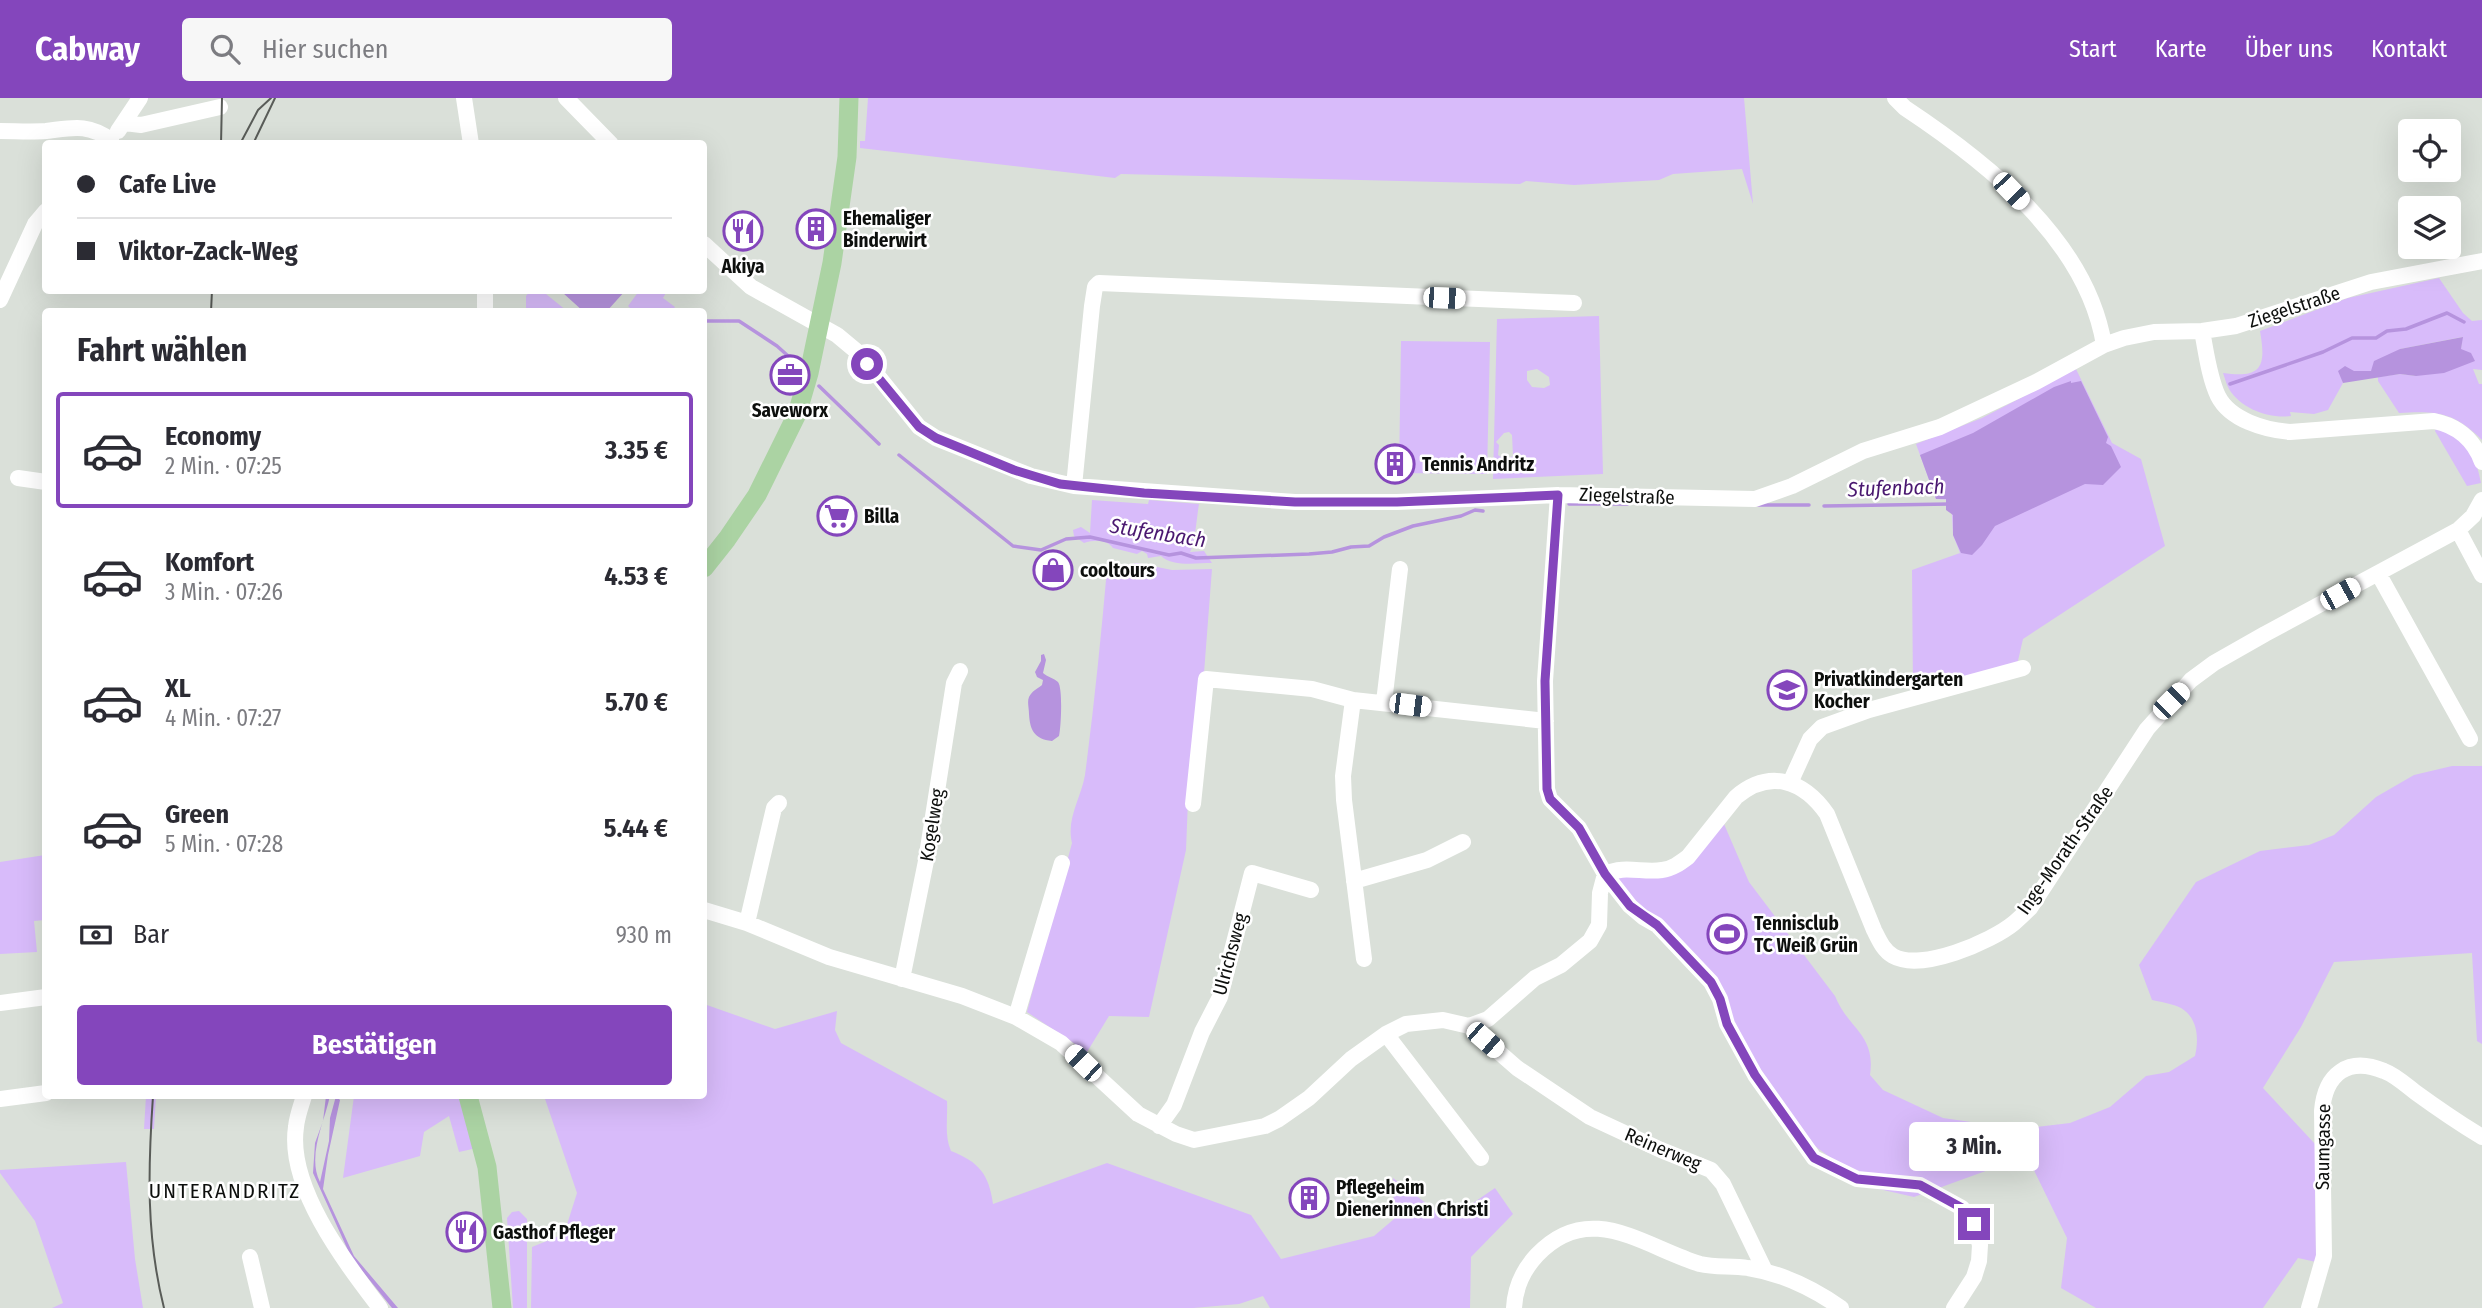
<!DOCTYPE html>
<html lang="de">
<meta charset="utf-8">
<style>
:root{--surface:#fff;--page:#f7f7f7;--text:#2b2b33;--muted:#7c7c81;--line:#e1e1e2;--accent:#8446bc}
body{margin:0;font-family:"Fira Sans Condensed",sans-serif;background:var(--page);color:var(--text);height:100vh;display:flex;flex-direction:column;font-size:26px;white-space:nowrap}
*{box-sizing:border-box;margin:0}
p{font-size:23px;color:var(--muted)}
.icon{flex:none;width:38px;height:38px;fill:none;stroke:currentColor;stroke-width:2;stroke-linecap:round;stroke-linejoin:round}
.map{position:relative;flex:1;overflow:hidden}
.drawer{position:absolute;left:42px;top:210px;width:665px;height:791px;display:flex;flex-direction:column;background:var(--surface);border-radius:7px;box-shadow:0 7px 28px #0002}
.drawer>*{flex:none}
.top-card{position:absolute;left:42px;top:42px;width:665px;height:154px;border-radius:7px;box-shadow:0 7px 28px #0002;display:grid;align-content:center;height:154px;padding:0 35px;background:var(--surface)}
.fabs{position:absolute;left:2398px;top:21px;display:grid;gap:14px}
.fabs a{display:grid;place-items:center;width:63px;height:63px;border-radius:7px;background:var(--surface);box-shadow:0 7px 28px #0002;font-size:35px}
.end{position:absolute;width:32px;height:32px;margin:-16px;border:9px solid #8446bc;background:#fff;box-shadow:0 0 0 4px #fff}
.from{border-radius:50%}
.bubble{position:absolute;height:49px;border-radius:7px;background:var(--surface);box-shadow:0 7px 28px #0002;font-size:23px;font-weight:700;line-height:49px;text-align:center}
.car{position:absolute;width:21px;height:42px;margin:-21px -10px;border-radius:9px;box-shadow:0 0 5px 2px #0007;background:linear-gradient(#fff 24%,#345 0 40%,#fff 0 76%,#345 0 86%,#fff 0)}
.top-card b{display:flex;align-items:center;gap:24px;height:66px;font-size:26px}
.top-card b+b{border-top:2px solid var(--line)}
.top-card i{width:18px;height:18px;background:var(--text)}
ul{padding:0;list-style:none}
li{display:flex;align-items:center;gap:21px;height:116px;margin:0 14px 10px;padding:0 21px;border:4px solid transparent;border-radius:7px}
li div{flex:1}
li b{display:block;font-size:26px}
li em{font-style:normal;font-weight:700}
li.active{border-color:var(--accent)}
li>.icon{width:63px;height:63px;stroke-width:1.5}
h2{padding:0 35px;font-size:32px;line-height:84px}
.pay{display:flex;align-items:center;gap:18px;height:77px;padding:0 35px;font-size:26px}
.pay p{margin-inline-start:auto}
.primary-button{display:flex;gap:14px;margin-top:auto;padding:14px 35px}
.primary-button a{flex:1;height:80px;border-radius:7px;background:var(--accent);color:#fff;font-size:28px;font-weight:700;line-height:80px;text-align:center}
header{display:flex;align-items:center;gap:42px;box-sizing:border-box;height:98px;padding:0 35px;background:var(--accent);color:#fff}
header strong{font-size:33px}
nav{display:flex;gap:38px;margin-inline-start:auto;font-size:24px}
.search{width:490px;height:63px;background:var(--page);display:flex;align-items:center;gap:18px;box-sizing:border-box;padding:0 24px;border-radius:7px;color:var(--muted);font-size:26px}
.map>svg:first-child{display:block}
.green{fill:#d8bbfa;fill-rule:evenodd}
.water{fill:#b693de}
.lines{fill:none;stroke-linecap:round;stroke-linejoin:round}
.stream{stroke:#b693de;stroke-width:3.5}
.minor{stroke:#fff;stroke-width:16}
.major{stroke:#abd3a3;stroke-width:19}
.tram{stroke:#595c58;stroke-width:2}
.route{stroke:#8446bc;stroke-width:9}
.labels{text-anchor:middle;dominant-baseline:central;stroke-width:5;stroke-linejoin:round;paint-order:stroke}
.poi-label{font-size:19px;font-weight:bold;fill:#0d0f0d;stroke:#fff;text-anchor:start}
.street-label{font-size:19px;fill:#0d0f0d;stroke:#fff}
.water-label{font-size:21px;font-style:italic;fill:#4a1870;stroke:#fff}
.neighbourhood-label{font-size:21px;letter-spacing:2px;fill:#0d0f0d;stroke:#fff}
</style>
<header>
<strong>Cabway</strong>
<div class="search"><svg class="icon" aria-label="search" viewBox="0 0 24 24"><circle cx="10" cy="10" r="6"/><path d="M15 15l6 6"/></svg>Hier suchen</div>
<nav><a>Start</a><a>Karte</a><a>Über uns</a><a>Kontakt</a></nav>
</header>
<div class="map">
<svg width="2482" height="1210" viewBox="0 0 2482 1210">
<rect width="100%" height="100%" fill="#dae0d9"/>
<path class="green" d="M868,0H1744L1753,106L1742,71L1673,76L1659,82L1574,87L1526,83L1520,86L1121,76L1115,80L860,50V43H865Z
M2439,180L2463,215L2472,223L2482,222V272L2473,271L2479,286H2482V342C2454,314 2437,313 2399,315L2378,283V279L2400,276L2416,278L2461,251L2462,239L2400,251L2371,273H2339L2343,285L2328,312L2314,316L2290,314L2291,318C2270,321 2241,311 2229,291C2226,286 2225,280 2223,275C2263,281 2266,267 2260,233L2348,200Z
M548,192L546,196L567,213L526,214V198L530,193Z
M639,193H667L663,200L675,209L672,213H628L630,210L628,208Z
M1599,218L1603,376L1493,381L1497,221ZM1537,271L1549,279L1550,287L1544,290L1532,289L1527,282V273ZM1509,334L1512,337L1513,358L1505,362L1498,357L1499,347L1496,344L1504,335Z
M1401,243L1490,244L1487,376L1399,375Z
M2076,271L2112,345L2141,361L2165,448L2023,541L2017,567L1913,594L1912,472L1960,455L1953,437L1951,402L1936,401L1916,346L1982,320Z
M2436,330C2466,341 2475,353 2481,385L2467,388L2435,333Z
M1092,402L1148,406L1149,402L1199,406C1197,417 1195,446 1190,454L1204,453L1212,465C1196,465 1173,469 1161,458L1148,460L1147,456L1142,453L1137,456L1113,450C1106,441 1094,442 1084,445L1074,438L1073,432L1081,429L1090,435Z
M1137,465L1172,472L1212,471L1204,575L1188,702L1186,752L1149,919L1109,918L1087,954L1027,914L1072,745C1066,721 1081,700 1085,677C1094,608 1101,540 1107,471Z
M2452,668H2482V946L2477,943L2472,855L2334,864L2301,929L2263,990L2315,1046L2316,1164L2298,1160L2263,1210H2096L2061,1190L2067,1140L2027,1058L1914,1099L1870,1089L1777,1020L1720,901L1643,819L1612,773L1663,772L1724,726L1749,784L1835,898C1848,931 1876,936 1870,977L1883,992L1943,1020L2020,1031L2070,1025L2110,1009L2146,978L2169,974L2195,958C2199,941 2198,920 2181,910C2173,906 2161,904 2152,902L2139,867L2196,784L2260,753L2309,747L2334,737L2376,699L2414,677Z
M45,757V822L34,823L37,854L0,856V764Z
M704,906L775,931L837,913L835,932L841,945L947,1003C948,1020 944,1037 951,1053C979,1064 989,1076 993,1106L1107,1065L1251,1117L1281,1161L1374,1138L1394,1121L1393,1080L1448,1122L1495,1090L1513,1116L1471,1159L1470,1210H1270L1263,1198L1239,1206L1193,1210H531L532,1149L564,1136L577,1095L544,998H704Z
M146,998H156L154,1031H144Z
M354,998H462L477,1050L459,1054L449,1018L424,1034L420,1058L343,1080Z
M126,1064L135,1161L143,1210H52L63,1205L35,1123L0,1075V1072Z
M519,1113L527,1121V1210H513L507,1120L512,1114Z"/>
<path class="water" d="M566,192H625V193L607,213L584,214L563,195Z
M2463,239L2461,251L2471,255L2475,263L2444,275L2416,278L2400,276L2343,285L2338,273L2345,268L2354,273H2371L2374,263L2400,251Z
M2071,283V285L2081,283L2108,339L2106,345L2111,348L2121,369L2103,387L2085,386L1995,428L1982,447L1972,457L1961,455L1953,437V417L1946,412V401H1936L1920,357L1973,335L2054,289Z
M1044,556L1046,562L1043,575C1047,579 1054,580 1058,584C1063,590 1061,630 1059,638L1052,643C1034,641 1030,632 1029,616C1029,610 1027,604 1029,599C1032,593 1037,591 1042,587L1043,582L1037,579L1035,574L1041,563V557Z
M326,998H330C324,1025 307,1058 320,1084L329,1043L330,1020L336,998L340,1002L328,1057L323,1091L354,1158L398,1210H392L351,1159L313,1075L315,1045L323,1023Z"/>
<g class="lines">
<path class="stream" d="M704,223H739L777,248L797,266
M2230,286L2323,254L2352,240H2376L2387,233L2406,231L2447,215L2464,224
M819,288L879,346
M899,357L1013,448L1041,452L1066,441L1090,439L1169,457L1181,455L1196,460L1309,456L1332,454L1351,449L1369,448L1384,439L1413,428L1461,418L1475,412L1483,413
M1569,406H1628
M1758,407H1809
M1824,408L1950,406"/>
<path class="minor" d="M464,0L471,46
M566,0L611,46
M1895,0L1905,10C1988,65 2087,143 2104,247
M125,25L141,27L220,9
M0,33C15,33 31,34 46,33C72,30 87,25 111,42
M118,33L140,0
M704,146L751,189L837,237L861,257L919,329L936,340L1031,378L1074,388L1295,404H1397L1558,397L1755,401L1792,388L1863,353L1940,329L2036,284L2104,247L2124,240L2154,234L2202,233L2236,228L2371,184L2482,163
M0,202L35,126L46,113
M485,214V192
M2202,233C2206,253 2209,279 2218,298C2230,322 2265,332 2290,334L2434,323C2458,328 2474,342 2482,364
M18,380L46,384
M1074,388L1092,208L1095,189L1099,185L1574,205
M1558,397L1545,583L1547,691L1550,701L1579,730L1605,776L1630,808L1643,819L1657,827L1711,884L1720,901L1727,926L1755,977L1814,1060L1857,1081L1920,1087L1962,1110L1974,1126L1980,1147L1979,1163L1974,1179L1954,1210
M2458,432L2482,477
M2378,475L2470,641
M1353,602L1343,678L1344,702L1364,861
M1384,604L1400,471
M1790,685L1810,641L1822,629L1869,612L2023,570
M1193,706L1206,581L1312,591L1353,602L1546,623
M1354,783L1427,762L1463,744
M704,812L747,825L829,859L962,898L1016,919L1061,945L1138,1016L1176,1036L1194,1042L1265,1028L1279,1021L1309,1000L1351,961L1386,936L1406,926L1443,922L1469,928L1488,921L1535,880L1561,867L1590,843L1599,827L1600,795L1605,776C1624,767 1643,775 1662,772C1672,771 1680,765 1688,759L1736,699C1770,670 1804,683 1827,716L1874,832C1879,842 1883,852 1893,858C1921,874 1991,844 2014,825C2020,820 2025,815 2030,810L2147,631L2191,582L2214,565L2265,536L2458,432L2473,418L2482,402
M747,825L774,710L779,705
M902,881L926,763L954,585L960,573
M0,905L46,899
M1016,919L1062,765
M1469,928L1517,970L1590,1019L1661,1052L1711,1072L1723,1086L1765,1173
M1386,936L1481,1060
M304,998C301,1008 297,1018 296,1029C287,1089 345,1164 380,1210
M0,1001L46,995
M1159,1028L1174,1007L1202,934L1220,899L1252,775L1311,792
M250,1159L262,1210
M1514,1210C1515,1190 1523,1172 1537,1157C1590,1101 1644,1149 1700,1166C1716,1170 1732,1167 1748,1170C1781,1175 1814,1191 1841,1210
M2309,1210L2324,1158L2322,1013C2325,976 2348,958 2384,973C2395,977 2406,987 2415,994C2437,1010 2459,1025 2482,1039"/>
<path class="major" d="M704,470L727,441L757,397L797,316L809,275L832,165L847,59L849,0
M468,998L487,1069L502,1210"/>
<path class="tram" d="M221,46L222,0
M240,46L258,12L271,0
M253,46L275,0
M211,214L212,192
M153,998C148,1070 146,1139 164,1210"/>
</g>
<g class="lines">
<path class="route" d="M867,266L919,329L936,340L1014,372L1060,386L1144,395L1295,404H1397L1558,397L1545,583L1547,691L1550,701L1579,730L1605,776L1630,808L1657,827L1711,884L1720,901L1727,926L1755,977L1814,1060L1857,1081L1920,1087L1962,1110L1974,1126"/>
</g>
<defs>
<g id="building-ring" transform="scale(2.0125)"><circle r="9.5" fill="#fff" stroke="#8446bc" stroke-width="1.5"/><path d="M-4-6H4V6H1V3H-1V6H-4ZM-2.5-4.3h1.7v1.8h-1.7ZM.8-4.3h1.7v1.8H.8ZM-2.5-1h1.7V.8h-1.7ZM.8-1h1.7V.8H.8Z" fill="#8446bc"/></g>
<g id="restaurant-ring" transform="scale(2.0125)"><circle r="9.5" fill="#fff" stroke="#8446bc" stroke-width="1.5"/><path d="M-5-6h1v4h1v-4h1v4h1v-4h1v5L-1.5 .5V6h-2V.5L-5-1ZM5-6V6H3V1.5H1.5Q1.5-4 5-6Z" fill="#8446bc"/></g>
<g id="office-ring" transform="scale(2.0125)"><circle r="9.5" fill="#fff" stroke="#8446bc" stroke-width="1.5"/><path d="M-6-3h4V-5.5h4V-3h4V5H-6ZM-1-4.5V-3h2v-1.5ZM-6 0V1H6V0Z" fill="#8446bc"/></g>
<g id="supermarket-ring" transform="scale(2.0125)"><circle r="9.5" fill="#fff" stroke="#8446bc" stroke-width="1.5"/><path d="M-6-5.5h2.5l.6 2H6L4.5 2H-2.5L-4.4-4H-6ZM-1.5 3.2a1.3 1.3 0 1 0 .1 0ZM3 3.2a1.3 1.3 0 1 0 .1 0Z" fill="#8446bc"/></g>
<g id="shop-ring" transform="scale(2.0125)"><circle r="9.5" fill="#fff" stroke="#8446bc" stroke-width="1.5"/><path d="M-5-2.5h2.3a2.7 3.5 0 0 1 5.4 0H5L5.5 6h-11ZM-1.5-2.5h3a1.5 2.3 0 0 0-3 0Z" fill="#8446bc"/></g>
<g id="school-ring" transform="scale(2.0125)"><circle r="9.5" fill="#fff" stroke="#8446bc" stroke-width="1.5"/><path d="M0-5L7-2L0 1L-7-2ZM-4 1L0 2.5L4 1V4Q0 6-4 4Z" fill="#8446bc"/></g>
<g id="stadium-ring" transform="scale(2.0125)"><circle r="9.5" fill="#fff" stroke="#8446bc" stroke-width="1.5"/><path d="M0-5a6.5 5 0 1 0 0 10a6.5 5 0 1 0 0-10ZM-3.5-1.8h7v3.6h-7Z" fill="#8446bc"/></g>
</defs>
<g fill-rule="evenodd">
<use href="#building-ring" x="816" y="131"/>
<use href="#restaurant-ring" x="743" y="133"/>
<use href="#office-ring" x="790" y="277"/>
<use href="#building-ring" x="1395" y="366"/>
<use href="#supermarket-ring" x="837" y="418"/>
<use href="#shop-ring" x="1053" y="472"/>
<use href="#school-ring" x="1787" y="592"/>
<use href="#stadium-ring" x="1727" y="836"/>
<use href="#building-ring" x="1309" y="1100"/>
<use href="#restaurant-ring" x="466" y="1134"/>
</g>
<g class="labels">
<g class="poi-label">
<text x="843" y="120">Ehemaliger<tspan x="843" dy="22">Binderwirt</tspan></text>
<text x="743" y="168" text-anchor="middle">Akiya</text>
<text x="790" y="312" text-anchor="middle">Saveworx</text>
<text x="1422" y="366">Tennis Andritz</text>
<text x="864" y="418">Billa</text>
<text x="1080" y="472">cooltours</text>
<text x="1814" y="581">Privatkindergarten<tspan x="1814" dy="22">Kocher</tspan></text>
<text x="1754" y="825">Tennisclub<tspan x="1754" dy="22">TC Weiß Grün</tspan></text>
<text x="1336" y="1089">Pflegeheim<tspan x="1336" dy="22">Dienerinnen Christi</tspan></text>
<text x="493" y="1134">Gasthof Pfleger</text>
</g>
<g class="street-label">
<text transform="translate(2294 209) rotate(-18)">Ziegelstraße</text>
<text transform="translate(1627 398) rotate(2)">Ziegelstraße</text>
<text transform="translate(932 727) rotate(-81)">Kogelweg</text>
<text transform="translate(2065 752) rotate(-55)">Inge-Morath-Straße</text>
<text transform="translate(1230 856) rotate(-75)">Ulrichsweg</text>
<text transform="translate(2323 1049) rotate(-89)">Saumgasse</text>
<text transform="translate(1663 1051) rotate(23)">Reinerweg</text>
</g>
<g class="water-label">
<text transform="translate(1896 390) rotate(-2)">Stufenbach</text>
<text transform="translate(1158 435) rotate(9)">Stufenbach</text>
</g>
<g class="neighbourhood-label">
<text x="225" y="1093">UNTERANDRITZ</text>
</g>
</g>
</svg>
<div class="fabs">
<a><svg class="icon" aria-label="locate" viewBox="0 0 24 24"><circle cx="12" cy="12" r="6"/><path d="M12 2v4M12 18v4M2 12h4M18 12h4"/></svg></a>
<a><svg class="icon" aria-label="layers" viewBox="0 0 24 24"><path d="M12 4l9 5-9 5-9-5zM3 14l9 5 9-5"/></svg></a>
</div>
<i class="end from" style="left:867px;top:266px"></i>
<i class="end" style="left:1974px;top:1126px"></i>
<div class="bubble" style="left:1909px;top:1024px;width:130px">3 Min.</div>
<i class="car" style="left:2011px;top:93px;rotate:136deg"></i>
<i class="car" style="left:1444px;top:200px;rotate:92deg"></i>
<i class="car" style="left:2340px;top:496px;rotate:61deg"></i>
<i class="car" style="left:2171px;top:603px;rotate:45deg"></i>
<i class="car" style="left:1410px;top:607px;rotate:97deg"></i>
<i class="car" style="left:1485px;top:942px;rotate:131deg"></i>
<i class="car" style="left:1083px;top:965px;rotate:314deg"></i>
<div class="top-card">
<b><i class="from"></i>Cafe Live</b>
<b><i></i>Viktor-Zack-Weg</b>
</div>
<section class="drawer">
<h2>Fahrt wählen</h2>
<ul>
<li class="active"><svg class="icon" aria-label="car" viewBox="0 0 24 24"><path d="M5 17H2v-5l4-1 3-4h7l3 4 3 1v5h-3M9 17h6M6 11h13"/><circle cx="7" cy="17" r="2"/><circle cx="17" cy="17" r="2"/></svg><div><b>Economy</b><p>2 Min. · 07:25</p></div><em>3.35 €</em></li>
<li><svg class="icon" aria-label="car" viewBox="0 0 24 24"><path d="M5 17H2v-5l4-1 3-4h7l3 4 3 1v5h-3M9 17h6M6 11h13"/><circle cx="7" cy="17" r="2"/><circle cx="17" cy="17" r="2"/></svg><div><b>Komfort</b><p>3 Min. · 07:26</p></div><em>4.53 €</em></li>
<li><svg class="icon" aria-label="car" viewBox="0 0 24 24"><path d="M5 17H2v-5l4-1 3-4h7l3 4 3 1v5h-3M9 17h6M6 11h13"/><circle cx="7" cy="17" r="2"/><circle cx="17" cy="17" r="2"/></svg><div><b>XL</b><p>4 Min. · 07:27</p></div><em>5.70 €</em></li>
<li><svg class="icon" aria-label="car" viewBox="0 0 24 24"><path d="M5 17H2v-5l4-1 3-4h7l3 4 3 1v5h-3M9 17h6M6 11h13"/><circle cx="7" cy="17" r="2"/><circle cx="17" cy="17" r="2"/></svg><div><b>Green</b><p>5 Min. · 07:28</p></div><em>5.44 €</em></li>
</ul>
<div class="pay"><svg class="icon" aria-label="cash" viewBox="0 0 24 24"><path d="M3 7h18v10H3z"/><circle cx="12" cy="12" r="2"/></svg>Bar<p>930 m</p></div>
<div class="primary-button"><a>Bestätigen</a></div>
</section>
</div>
